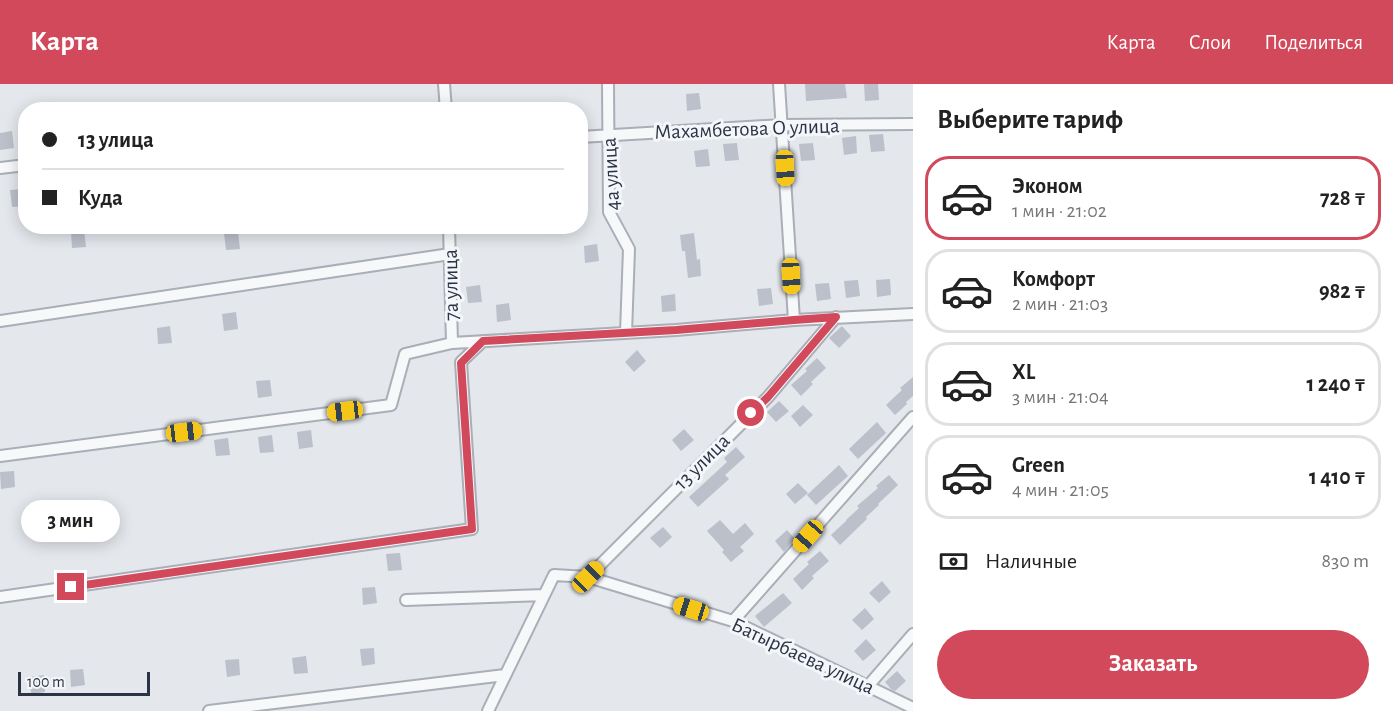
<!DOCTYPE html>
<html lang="ru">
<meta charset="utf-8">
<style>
:root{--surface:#fff;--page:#f2f2f2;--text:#222;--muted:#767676;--line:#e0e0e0;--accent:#d1495b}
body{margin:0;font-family:"Alegreya Sans",sans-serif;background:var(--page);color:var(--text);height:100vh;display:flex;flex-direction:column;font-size:22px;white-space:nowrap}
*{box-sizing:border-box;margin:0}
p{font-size:20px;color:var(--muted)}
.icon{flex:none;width:33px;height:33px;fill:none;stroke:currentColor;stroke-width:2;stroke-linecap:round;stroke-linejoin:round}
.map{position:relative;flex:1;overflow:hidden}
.details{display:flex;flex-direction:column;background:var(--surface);width:480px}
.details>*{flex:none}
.hud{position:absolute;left:18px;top:18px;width:570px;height:132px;border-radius:24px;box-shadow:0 3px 15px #0003;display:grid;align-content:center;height:132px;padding:0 24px;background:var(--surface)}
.scale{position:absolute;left:18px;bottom:15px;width:132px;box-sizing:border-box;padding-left:6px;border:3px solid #2b3445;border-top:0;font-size:16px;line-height:21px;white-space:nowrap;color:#2b3445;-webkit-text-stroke:4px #f4f6f9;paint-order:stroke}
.end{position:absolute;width:27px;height:27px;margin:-14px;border:8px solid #d1495b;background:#fff;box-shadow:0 0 0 3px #fff}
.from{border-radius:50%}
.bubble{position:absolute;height:42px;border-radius:21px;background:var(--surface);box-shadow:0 3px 15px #0003;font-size:20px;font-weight:600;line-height:42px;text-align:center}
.car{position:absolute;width:18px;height:36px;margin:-18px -9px;border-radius:8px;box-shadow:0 0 4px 2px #0007;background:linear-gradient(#f5c518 24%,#345 0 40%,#f5c518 0 76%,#345 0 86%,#f5c518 0)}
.hud b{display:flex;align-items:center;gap:21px;height:57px;font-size:22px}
.hud b+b{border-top:2px solid var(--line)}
.hud i{width:15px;height:15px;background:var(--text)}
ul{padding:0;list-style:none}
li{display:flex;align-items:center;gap:18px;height:84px;margin:0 12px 9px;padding:0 12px;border:3px solid var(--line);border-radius:24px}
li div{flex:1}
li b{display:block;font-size:22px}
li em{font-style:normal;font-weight:600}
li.selected{border-color:var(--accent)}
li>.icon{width:54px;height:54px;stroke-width:1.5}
h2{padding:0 24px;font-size:27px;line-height:72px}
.pay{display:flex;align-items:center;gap:15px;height:66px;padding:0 24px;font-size:22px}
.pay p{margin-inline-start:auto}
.cta{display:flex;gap:12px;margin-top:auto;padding:12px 24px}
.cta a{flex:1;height:69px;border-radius:36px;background:var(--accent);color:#fff;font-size:24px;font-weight:600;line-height:69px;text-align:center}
header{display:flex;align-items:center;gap:36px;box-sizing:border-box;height:84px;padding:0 30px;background:var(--accent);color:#fff}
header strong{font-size:28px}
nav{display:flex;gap:33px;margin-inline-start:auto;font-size:21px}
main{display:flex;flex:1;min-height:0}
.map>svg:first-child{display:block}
.building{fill:#bbc0ca}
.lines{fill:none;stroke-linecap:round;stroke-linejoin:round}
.minor-casing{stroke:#a9aeb7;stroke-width:14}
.minor{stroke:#f7f8fa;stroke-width:10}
.route{stroke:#d1495b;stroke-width:8}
.labels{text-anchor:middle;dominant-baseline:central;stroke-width:6;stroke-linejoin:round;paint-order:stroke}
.street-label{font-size:21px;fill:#2b3445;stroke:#f4f6f9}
</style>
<header>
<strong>Карта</strong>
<nav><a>Карта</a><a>Слои</a><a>Поделиться</a></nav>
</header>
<main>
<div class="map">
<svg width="913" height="627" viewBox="0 0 913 627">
<rect width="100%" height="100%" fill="#e4e7ec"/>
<path class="building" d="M805,0H845L847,14L806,17Z
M864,0H878L879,16L865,17Z
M699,9L701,25L687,27L686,10Z
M12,47L14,64L0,66V49Z
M883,50L885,67L871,68L869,51Z
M856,52L857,69L844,71L842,54Z
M737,59L739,76L725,77L723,60Z
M813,59L815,76L801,77L799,60Z
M708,65L710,82L696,83L694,67Z
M24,105L26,122L12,123L10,106Z
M84,146L86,163L72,164L71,147Z
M238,148L240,165L226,166L224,149Z
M694,149L697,176L700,175L701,192L688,194L685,167H682L680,151Z
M597,160L599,177L585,179L584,162Z
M890,195L891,211L877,213L876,196Z
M858,196L860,212L846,214L844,197Z
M829,199L831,215L817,217L815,200Z
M480,201L482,218L468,219L466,203Z
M771,204L773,220L759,222L757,205Z
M675,210L676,227L662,228L661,212Z
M509,219L511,236L497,238L496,221Z
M236,228L238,245L224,247L222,230Z
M170,242L172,259L158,260L157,244Z
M842,242L851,252L839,264L829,254Z
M637,266L646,277L634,288L625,278Z
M817,274L826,284L811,298L813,300L801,312L791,301L807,287L805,285Z
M913,293V312L906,318L907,320L895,331L886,321L902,306L900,304Z
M270,296L272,312L258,314L256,297Z
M779,317L789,327L776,338L767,328Z
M803,321L813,331L800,343L791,332Z
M877,338L886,349L858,375L849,365Z
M684,345L694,356L681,367L672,356Z
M311,346L313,363L299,365L297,348Z
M272,351L274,368L260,369L258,353Z
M228,354L230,371L216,372L214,356Z
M736,363L745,373L725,391L729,395L698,423L689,413L727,378L724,374Z
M839,381L848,392L816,421L807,411Z
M14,387L15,403L1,405L0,388Z
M889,391L898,401L878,420L879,421L866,433L867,435L840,461L831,451L846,437V436L859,424L857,422L878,404L876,402Z
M798,399L808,409L795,420L786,410Z
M720,436L733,450L745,439L754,450L740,463L744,467L731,478L722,468L724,466L707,447Z
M663,443L672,453L660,464L650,454Z
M787,446L795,455L784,468L775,457Z
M820,467L829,477L812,492L814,494L802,506L793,495L809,480L807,478Z
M400,469L402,486L388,487L386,470Z
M882,497L891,508L879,519L869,509Z
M375,503L377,519L363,521L362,504Z
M783,509L792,519L764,543L755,532Z
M865,524L874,535L862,546L852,536Z
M866,555L876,566L863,577L854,567Z
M374,564L375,580L362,582L360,565Z
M306,572L308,589L294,590L292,574Z
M239,575L240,591L227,593L225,576Z
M83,585L85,601L71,603L70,586Z
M897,587L906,597L895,607L891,605L885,598Z
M44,591L45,608L31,610L30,593Z"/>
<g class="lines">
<g class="minor-casing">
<path id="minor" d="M444,0L446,26
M608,0L609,128L629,165L626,249
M779,0L794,236
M580,53L783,41L913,40
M0,84L26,81
M449,142L452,259
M0,237L450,170
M0,372L391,321L405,270L452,259L676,246L794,236L913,230
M588,493L768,313L836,233
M0,513L472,445L461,278L483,257
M406,516L544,511
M733,537L913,333
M868,602L913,550
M209,627L505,591
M488,627L554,491L588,493L733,537L913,624"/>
</g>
<use href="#minor" class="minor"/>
</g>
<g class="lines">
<path class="route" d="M71,503L472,445L461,279L483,257L676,246L794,236L836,233L768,313L751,329"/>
</g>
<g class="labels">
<g class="street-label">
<text transform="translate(747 45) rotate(-2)">Махамбетова О улица</text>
<text transform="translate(611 90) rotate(-93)">4а улица</text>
<text transform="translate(451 201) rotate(-91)">7а улица</text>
<text transform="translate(702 378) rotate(-45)">13 улица</text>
<text transform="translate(803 572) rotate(25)">Батырбаева улица</text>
</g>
</g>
</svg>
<div class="scale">100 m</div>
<i class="end from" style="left:751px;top:329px"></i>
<i class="end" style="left:71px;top:503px"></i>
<div class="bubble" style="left:21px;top:416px;width:99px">3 мин</div>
<i class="car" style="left:785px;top:84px;rotate:177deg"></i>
<i class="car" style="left:791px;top:192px;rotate:177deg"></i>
<i class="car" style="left:345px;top:327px;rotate:263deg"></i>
<i class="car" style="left:184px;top:348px;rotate:83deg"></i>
<i class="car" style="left:808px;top:452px;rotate:221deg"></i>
<i class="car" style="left:588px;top:493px;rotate:45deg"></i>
<i class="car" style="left:691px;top:525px;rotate:287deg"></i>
<div class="hud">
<b><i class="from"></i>13 улица</b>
<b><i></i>Куда</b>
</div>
</div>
<section class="details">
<h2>Выберите тариф</h2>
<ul>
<li class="selected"><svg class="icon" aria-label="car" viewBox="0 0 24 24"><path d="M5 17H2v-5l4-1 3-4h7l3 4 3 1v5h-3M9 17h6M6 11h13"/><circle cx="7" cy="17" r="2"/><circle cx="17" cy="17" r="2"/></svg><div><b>Эконом</b><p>1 мин · 21:02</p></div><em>728 ₸</em></li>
<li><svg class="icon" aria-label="car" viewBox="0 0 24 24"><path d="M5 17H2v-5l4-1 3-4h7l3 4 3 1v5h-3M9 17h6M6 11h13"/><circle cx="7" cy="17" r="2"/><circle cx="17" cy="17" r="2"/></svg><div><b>Комфорт</b><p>2 мин · 21:03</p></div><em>982 ₸</em></li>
<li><svg class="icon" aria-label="car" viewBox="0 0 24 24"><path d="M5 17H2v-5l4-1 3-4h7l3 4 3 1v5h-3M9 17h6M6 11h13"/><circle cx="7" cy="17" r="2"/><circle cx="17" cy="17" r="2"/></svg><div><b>XL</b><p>3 мин · 21:04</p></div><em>1 240 ₸</em></li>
<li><svg class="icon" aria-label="car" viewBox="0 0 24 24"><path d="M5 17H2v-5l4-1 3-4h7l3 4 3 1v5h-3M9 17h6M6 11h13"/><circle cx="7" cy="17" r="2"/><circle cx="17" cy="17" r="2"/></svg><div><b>Green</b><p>4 мин · 21:05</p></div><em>1 410 ₸</em></li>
</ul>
<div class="pay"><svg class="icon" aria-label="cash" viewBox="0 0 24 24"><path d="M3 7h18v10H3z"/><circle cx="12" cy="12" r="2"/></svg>Наличные<p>830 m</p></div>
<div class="cta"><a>Заказать</a></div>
</section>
</main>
